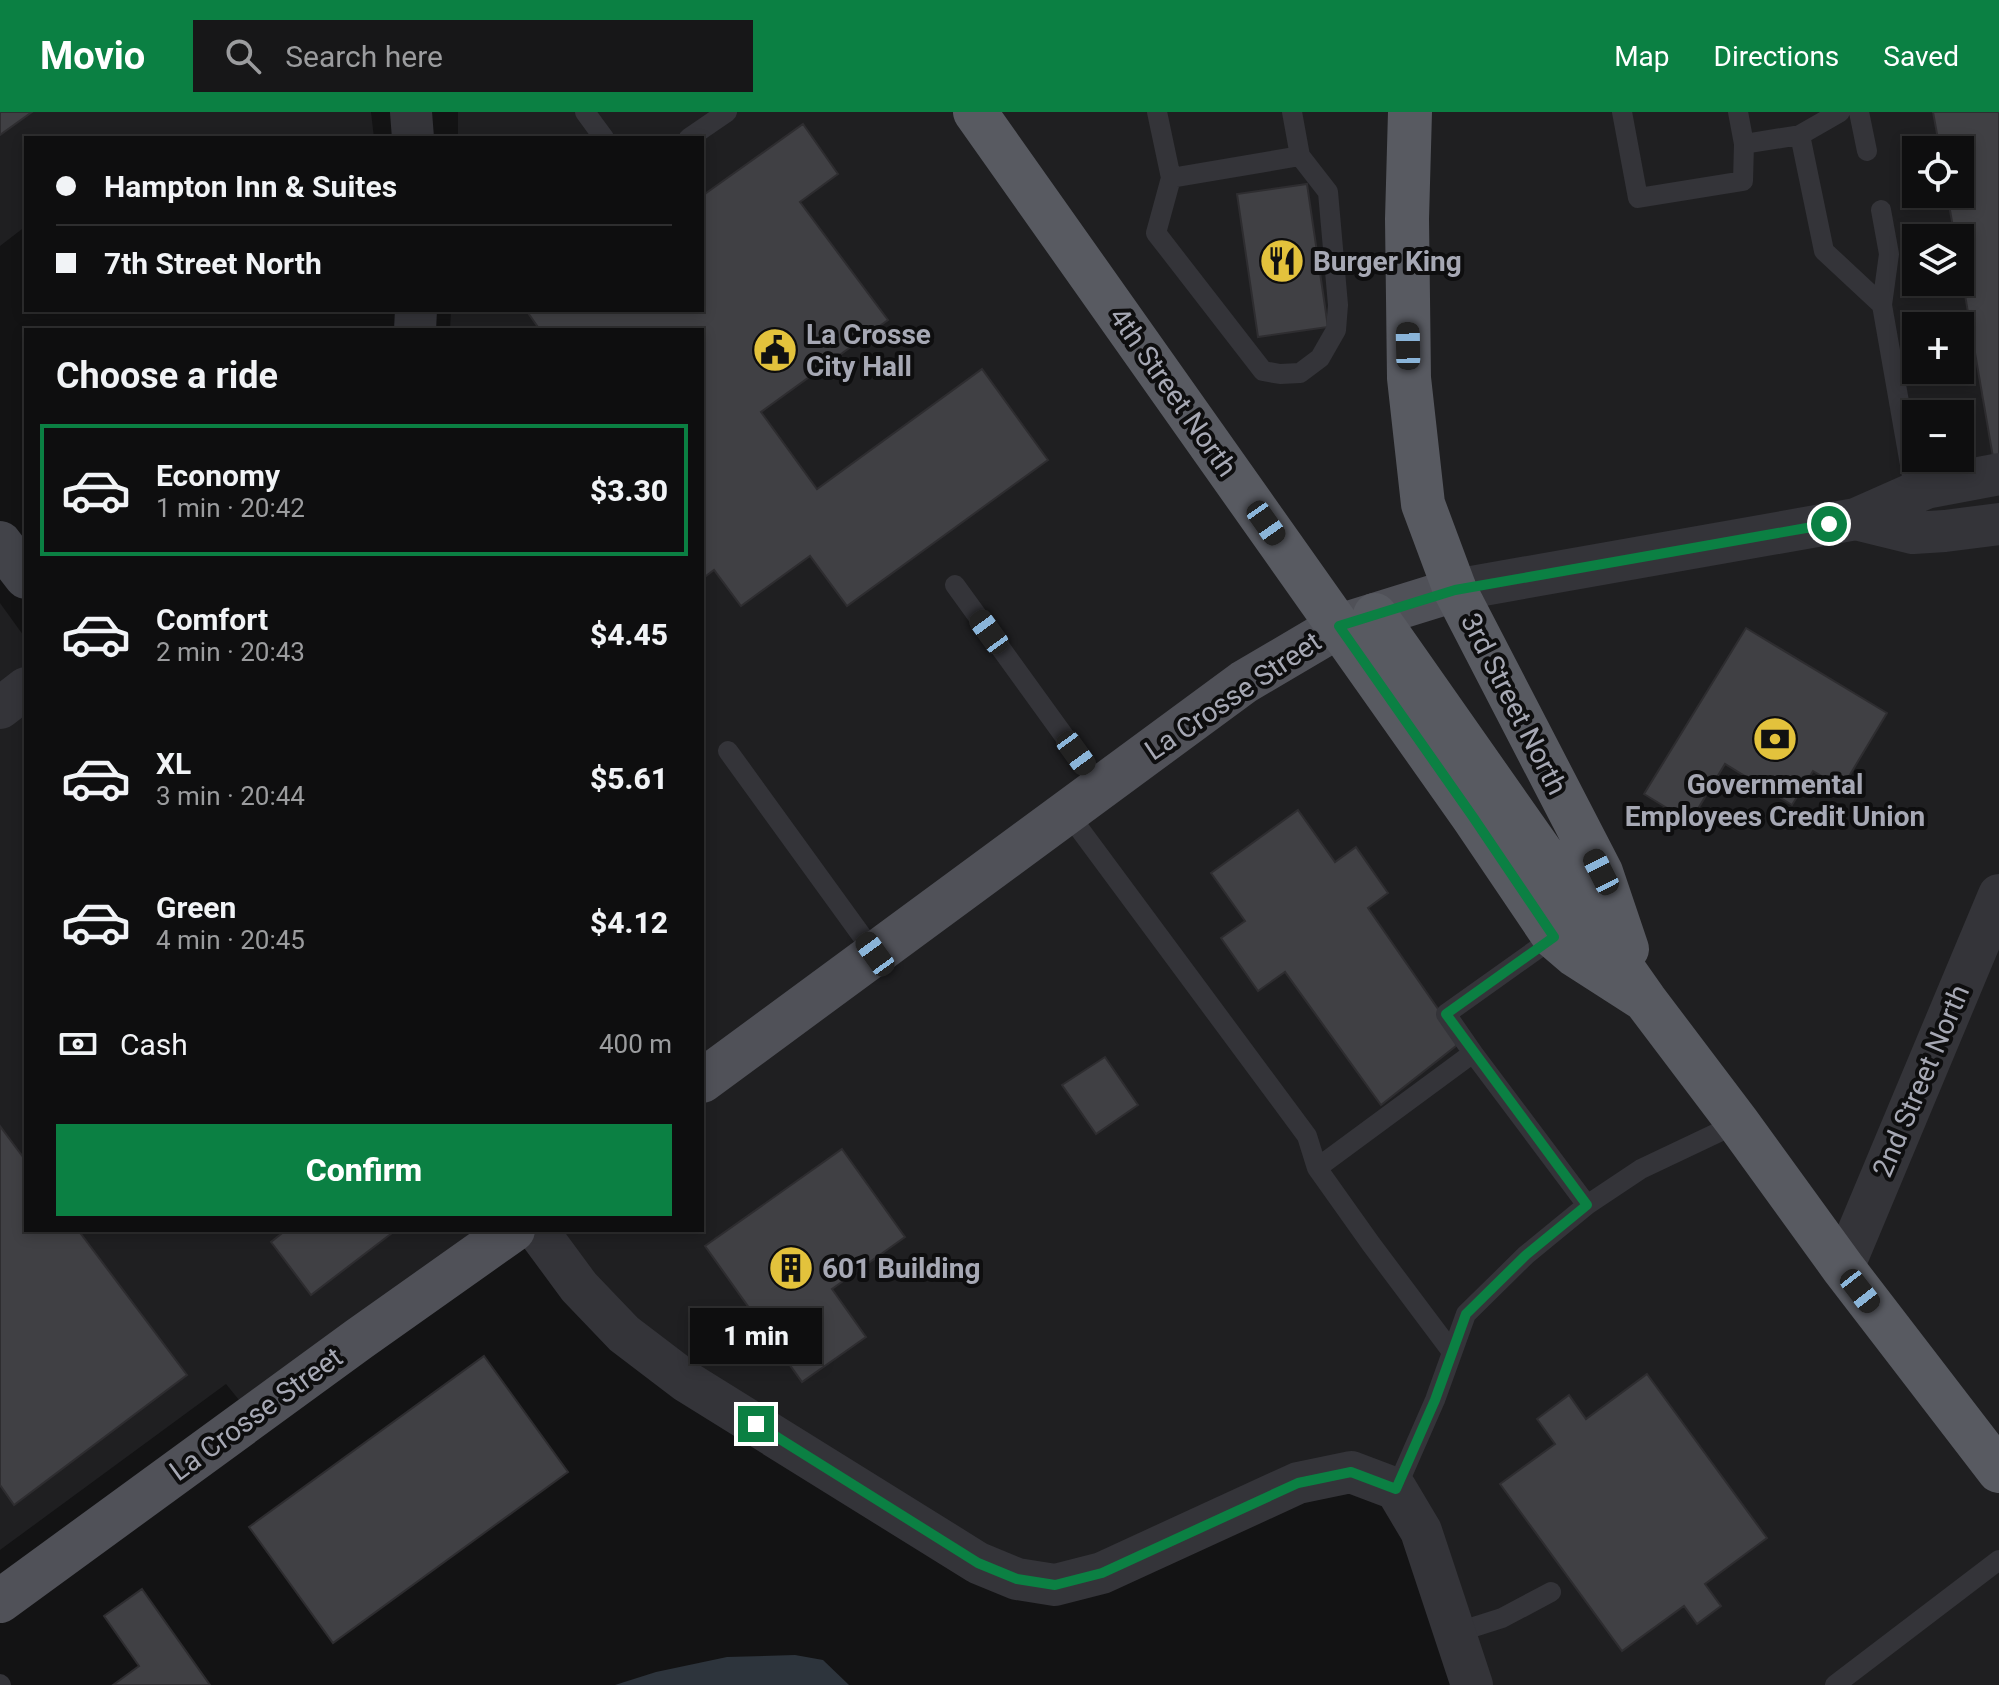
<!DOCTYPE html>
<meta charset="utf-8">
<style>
:root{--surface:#0e0e0f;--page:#171718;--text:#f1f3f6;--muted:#9b9c9e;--line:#2e2e2f;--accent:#0b8043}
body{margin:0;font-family:Roboto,sans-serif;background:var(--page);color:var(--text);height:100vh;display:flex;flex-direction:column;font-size:30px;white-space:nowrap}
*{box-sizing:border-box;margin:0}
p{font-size:26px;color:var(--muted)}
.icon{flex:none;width:44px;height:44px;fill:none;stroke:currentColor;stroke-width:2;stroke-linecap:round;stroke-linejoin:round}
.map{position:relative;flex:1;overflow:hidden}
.details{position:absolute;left:24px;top:216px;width:680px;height:904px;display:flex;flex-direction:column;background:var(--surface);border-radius:0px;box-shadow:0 4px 12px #0003,0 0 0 2px var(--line)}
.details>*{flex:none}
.banner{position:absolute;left:24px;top:24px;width:680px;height:176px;border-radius:0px;box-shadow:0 4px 12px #0003,0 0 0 2px var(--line);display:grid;align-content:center;height:176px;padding:0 32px;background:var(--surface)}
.controls{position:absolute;left:1902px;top:24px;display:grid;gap:16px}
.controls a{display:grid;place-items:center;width:72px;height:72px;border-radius:0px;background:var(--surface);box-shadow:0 4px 12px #0003,0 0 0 2px var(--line);font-size:40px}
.end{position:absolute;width:36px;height:36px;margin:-18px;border:10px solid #0b8043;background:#fff;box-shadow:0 0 0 4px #fff}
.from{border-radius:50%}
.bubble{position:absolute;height:56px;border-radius:0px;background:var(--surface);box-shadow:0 4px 12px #0003,0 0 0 2px var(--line);font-size:26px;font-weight:800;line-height:56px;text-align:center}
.car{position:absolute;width:24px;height:48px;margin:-24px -12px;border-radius:10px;box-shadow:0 0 6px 2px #0007;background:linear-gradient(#222 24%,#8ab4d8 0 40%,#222 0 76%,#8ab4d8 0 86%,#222 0)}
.banner b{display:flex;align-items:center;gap:28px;height:76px;font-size:30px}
.banner b+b{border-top:2px solid var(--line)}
.banner i{width:20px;height:20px;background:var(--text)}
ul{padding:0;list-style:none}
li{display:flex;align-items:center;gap:24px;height:132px;margin:0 16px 12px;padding:0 16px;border:4px solid transparent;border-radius:0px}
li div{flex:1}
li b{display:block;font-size:30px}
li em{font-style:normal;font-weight:800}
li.current{border-color:var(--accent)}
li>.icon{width:72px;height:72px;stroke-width:1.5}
h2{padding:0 32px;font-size:36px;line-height:96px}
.pay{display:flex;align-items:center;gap:20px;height:88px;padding:0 32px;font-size:30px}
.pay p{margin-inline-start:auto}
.button{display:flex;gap:16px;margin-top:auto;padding:16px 32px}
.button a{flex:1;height:92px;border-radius:0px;background:var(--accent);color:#fff;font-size:32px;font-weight:800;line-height:92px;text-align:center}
header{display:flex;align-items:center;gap:48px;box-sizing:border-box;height:112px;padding:0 40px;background:var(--accent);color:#fff}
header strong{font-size:38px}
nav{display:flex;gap:44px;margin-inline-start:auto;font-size:28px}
.search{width:560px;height:72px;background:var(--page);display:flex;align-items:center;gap:20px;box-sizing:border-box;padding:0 28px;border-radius:0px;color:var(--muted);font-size:30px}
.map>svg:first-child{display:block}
.built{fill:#1f1f21;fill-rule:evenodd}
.water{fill:#2d343c}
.building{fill:#404044;stroke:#2e2d30;stroke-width:2}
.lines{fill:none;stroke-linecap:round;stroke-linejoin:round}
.service{stroke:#343439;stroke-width:20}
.minor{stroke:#343439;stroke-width:42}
.secondary{stroke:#424349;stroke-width:44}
.primary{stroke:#505158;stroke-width:44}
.trunk{stroke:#585a61;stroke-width:44}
.route{stroke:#0b8043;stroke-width:10}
.labels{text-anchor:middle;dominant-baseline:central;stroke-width:8;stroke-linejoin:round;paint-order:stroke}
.poi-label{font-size:28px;font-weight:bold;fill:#a6a8b4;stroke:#0e0e0f;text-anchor:start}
.street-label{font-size:28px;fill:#a6a8b4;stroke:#0e0e0f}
</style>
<header>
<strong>Movio</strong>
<div class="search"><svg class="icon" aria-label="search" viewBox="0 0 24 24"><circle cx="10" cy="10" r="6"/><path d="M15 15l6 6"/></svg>Search here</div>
<nav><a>Map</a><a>Directions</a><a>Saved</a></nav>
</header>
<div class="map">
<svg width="1999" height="1573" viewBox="0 0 1999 1573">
<rect width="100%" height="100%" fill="#131314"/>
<path class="built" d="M0,0H371L374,26H26V114L0,134Z
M458,0H1999V1573H1472L1421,1419L1351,1360L1055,1473L687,1270L537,1118H702V218H450L451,198H702V26H458ZM1916,38H1960V82H1916ZM1916,126H1960V170H1916ZM1916,214H1960V258H1916ZM1916,302H1960V346H1916Z
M0,491L26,527V1118H513L252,1304L226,1272L0,1438Z"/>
<path class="water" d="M795,1543L823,1548L849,1573H615L656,1560L727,1545Z"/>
<path class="building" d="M0,0H32L0,23Z
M1933,0H1999V350L1994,351L1960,154V126H1955L1947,82H1960V38H1940Z
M803,12L838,62L800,90L888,208L761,300L817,377L982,257L1048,348L847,494L810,444L741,494L714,458L702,467V218H540L526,198H702V84Z
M1307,72L1328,215L1258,225L1237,82Z
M1746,516L1887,601L1842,676L1813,659L1792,693L1725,652L1690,710L1644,682Z
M1298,698L1335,750L1356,735L1388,781L1368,796L1461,930L1381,993L1285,860L1258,879L1221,826L1245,809L1211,761Z
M1105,945L1138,993L1096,1022L1062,973Z
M0,1014L26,1049V1118H78L187,1263L14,1393L0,1373Z
M842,1037L905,1125L832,1177L866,1225L802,1270L705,1134Z
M286,1118H396L311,1183L271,1130Z
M484,1244L568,1360L333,1531L249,1415Z
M1647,1262L1767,1426L1705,1472L1721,1494L1697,1512L1684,1494L1622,1539L1500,1372L1555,1332L1537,1307L1569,1283L1586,1307Z
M142,1477L210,1573H113L139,1554L104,1504Z"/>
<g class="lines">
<path class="service" d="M585,0L604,26
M1157,0L1171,66L1156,121L1263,259L1280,262L1300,261L1320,246L1336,218L1338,193L1328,80L1300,44L1292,0
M1622,0L1638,86L1743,69L1744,32L1800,23
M1738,0L1744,32
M1840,0L1800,23L1824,139L1882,193
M1859,0L1867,39
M689,26L727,0
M1171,66L1300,44
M1881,98L1889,142L1882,193L1915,381
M955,473L1101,675
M728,639L875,842
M1067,700L1307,1024L1317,1056
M1473,941L1446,902L1554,825
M1452,1240L1371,1132L1317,1056L1473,941L1587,1093
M1396,1377L1435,1288L1466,1202L1526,1143L1587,1093L1641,1057L1738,1011
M1455,1521L1502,1506L1551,1480
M0,1572L1,1573
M1835,1573L1999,1448"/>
<path class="minor" d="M411,0L413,26
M415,218L416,198
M1856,407L1913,421L1945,419L1999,412
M1455,478L1856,407L1926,376L1999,362
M0,596L26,576
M537,1118L579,1175L624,1222L687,1270L978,1451L1017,1467L1055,1473L1102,1461L1298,1371L1351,1360L1396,1377L1421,1419L1472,1573
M1843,1156L1999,783"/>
<path class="secondary" d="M0,431L26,465"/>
<path class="primary" d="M702,969L1244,570L1339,514L1455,478
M0,1489L359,1227L513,1118"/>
<path class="trunk" d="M975,0L1473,705L1554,825L1575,843L1645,888
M1410,0L1407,107L1409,266L1423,392L1455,478L1601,760L1627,837
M1375,503L1645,888L1738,1011L1843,1156L1999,1359"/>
</g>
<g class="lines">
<path class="route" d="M756,1312L978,1451L1017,1467L1055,1473L1102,1461L1298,1371L1351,1360L1396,1377L1435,1288L1466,1202L1526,1143L1587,1093L1446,902L1554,825L1473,705L1339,514L1455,478L1829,412"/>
</g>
<defs>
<g id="restaurant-disc" transform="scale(2.3)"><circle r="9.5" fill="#e3c23c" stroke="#0e0e0f"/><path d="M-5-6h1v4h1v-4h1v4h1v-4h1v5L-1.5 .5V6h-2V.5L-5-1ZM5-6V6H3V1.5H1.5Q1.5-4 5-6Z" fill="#111"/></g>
<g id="civic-disc" transform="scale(2.3)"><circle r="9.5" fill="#e3c23c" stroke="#0e0e0f"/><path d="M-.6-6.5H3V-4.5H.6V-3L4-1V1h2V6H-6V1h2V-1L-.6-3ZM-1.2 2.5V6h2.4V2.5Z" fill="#111"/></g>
<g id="bank-disc" transform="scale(2.3)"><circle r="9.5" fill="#e3c23c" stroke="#0e0e0f"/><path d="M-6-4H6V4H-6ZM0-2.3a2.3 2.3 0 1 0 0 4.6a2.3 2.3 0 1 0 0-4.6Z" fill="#111"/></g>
<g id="building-disc" transform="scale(2.3)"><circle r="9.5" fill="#e3c23c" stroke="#0e0e0f"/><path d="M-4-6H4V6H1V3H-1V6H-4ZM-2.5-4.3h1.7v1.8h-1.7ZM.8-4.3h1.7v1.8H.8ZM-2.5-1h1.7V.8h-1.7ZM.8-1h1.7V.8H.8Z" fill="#111"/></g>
</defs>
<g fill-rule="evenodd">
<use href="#restaurant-disc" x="1282" y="149"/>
<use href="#civic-disc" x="775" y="238"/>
<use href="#bank-disc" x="1775" y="627"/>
<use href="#building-disc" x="791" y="1156"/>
</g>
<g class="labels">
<g class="poi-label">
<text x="1313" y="149">Burger King</text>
<text x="806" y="222">La Crosse<tspan x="806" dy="32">City Hall</tspan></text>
<text x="1775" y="672" text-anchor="middle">Governmental<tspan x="1775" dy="32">Employees Credit Union</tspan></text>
<text x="822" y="1156">601 Building</text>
</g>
<g class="street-label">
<text transform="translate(1173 280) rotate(55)">4th Street North</text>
<text transform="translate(1233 584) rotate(-34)">La Crosse Street</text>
<text transform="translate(1514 592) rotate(63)">3rd Street North</text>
<text transform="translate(1921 969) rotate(-67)">2nd Street North</text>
<text transform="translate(256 1302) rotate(-36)">La Crosse Street</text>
</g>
</g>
</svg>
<div class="controls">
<a><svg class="icon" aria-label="locate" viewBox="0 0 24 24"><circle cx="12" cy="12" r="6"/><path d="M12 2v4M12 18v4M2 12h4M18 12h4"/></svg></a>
<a><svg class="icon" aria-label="layers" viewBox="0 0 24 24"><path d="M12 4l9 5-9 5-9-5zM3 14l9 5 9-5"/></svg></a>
<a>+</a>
<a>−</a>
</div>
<i class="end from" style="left:1829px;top:412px"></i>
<i class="end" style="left:756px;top:1312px"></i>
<div class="bubble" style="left:690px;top:1196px;width:132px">1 min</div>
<i class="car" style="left:1408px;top:234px;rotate:359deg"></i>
<i class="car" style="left:1266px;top:411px;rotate:145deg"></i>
<i class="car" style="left:989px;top:520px;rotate:324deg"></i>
<i class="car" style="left:1076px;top:641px;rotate:144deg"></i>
<i class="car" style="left:1601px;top:760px;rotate:333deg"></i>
<i class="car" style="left:875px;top:842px;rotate:324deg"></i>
<i class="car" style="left:1860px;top:1179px;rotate:142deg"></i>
<div class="banner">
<b><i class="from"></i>Hampton Inn &amp; Suites</b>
<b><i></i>7th Street North</b>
</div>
<section class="details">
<h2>Choose a ride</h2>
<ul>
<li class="current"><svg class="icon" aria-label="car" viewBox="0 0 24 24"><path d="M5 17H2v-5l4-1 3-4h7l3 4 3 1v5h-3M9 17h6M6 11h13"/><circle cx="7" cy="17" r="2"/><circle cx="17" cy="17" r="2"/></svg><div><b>Economy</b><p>1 min · 20:42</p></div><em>$3.30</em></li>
<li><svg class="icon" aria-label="car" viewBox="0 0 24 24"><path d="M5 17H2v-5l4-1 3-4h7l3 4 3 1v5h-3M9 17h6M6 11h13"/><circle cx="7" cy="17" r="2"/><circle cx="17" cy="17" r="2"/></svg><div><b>Comfort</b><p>2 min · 20:43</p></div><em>$4.45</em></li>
<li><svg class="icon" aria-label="car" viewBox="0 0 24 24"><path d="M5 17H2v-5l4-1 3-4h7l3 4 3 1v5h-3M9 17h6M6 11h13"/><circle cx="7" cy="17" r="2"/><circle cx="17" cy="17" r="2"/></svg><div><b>XL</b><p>3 min · 20:44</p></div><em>$5.61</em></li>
<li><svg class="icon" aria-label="car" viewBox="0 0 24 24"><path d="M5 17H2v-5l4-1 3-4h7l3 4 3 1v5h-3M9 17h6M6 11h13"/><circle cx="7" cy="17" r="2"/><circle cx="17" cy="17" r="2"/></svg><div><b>Green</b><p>4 min · 20:45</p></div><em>$4.12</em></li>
</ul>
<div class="pay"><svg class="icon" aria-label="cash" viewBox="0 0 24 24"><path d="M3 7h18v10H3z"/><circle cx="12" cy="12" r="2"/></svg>Cash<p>400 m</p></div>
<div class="button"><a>Confirm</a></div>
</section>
</div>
